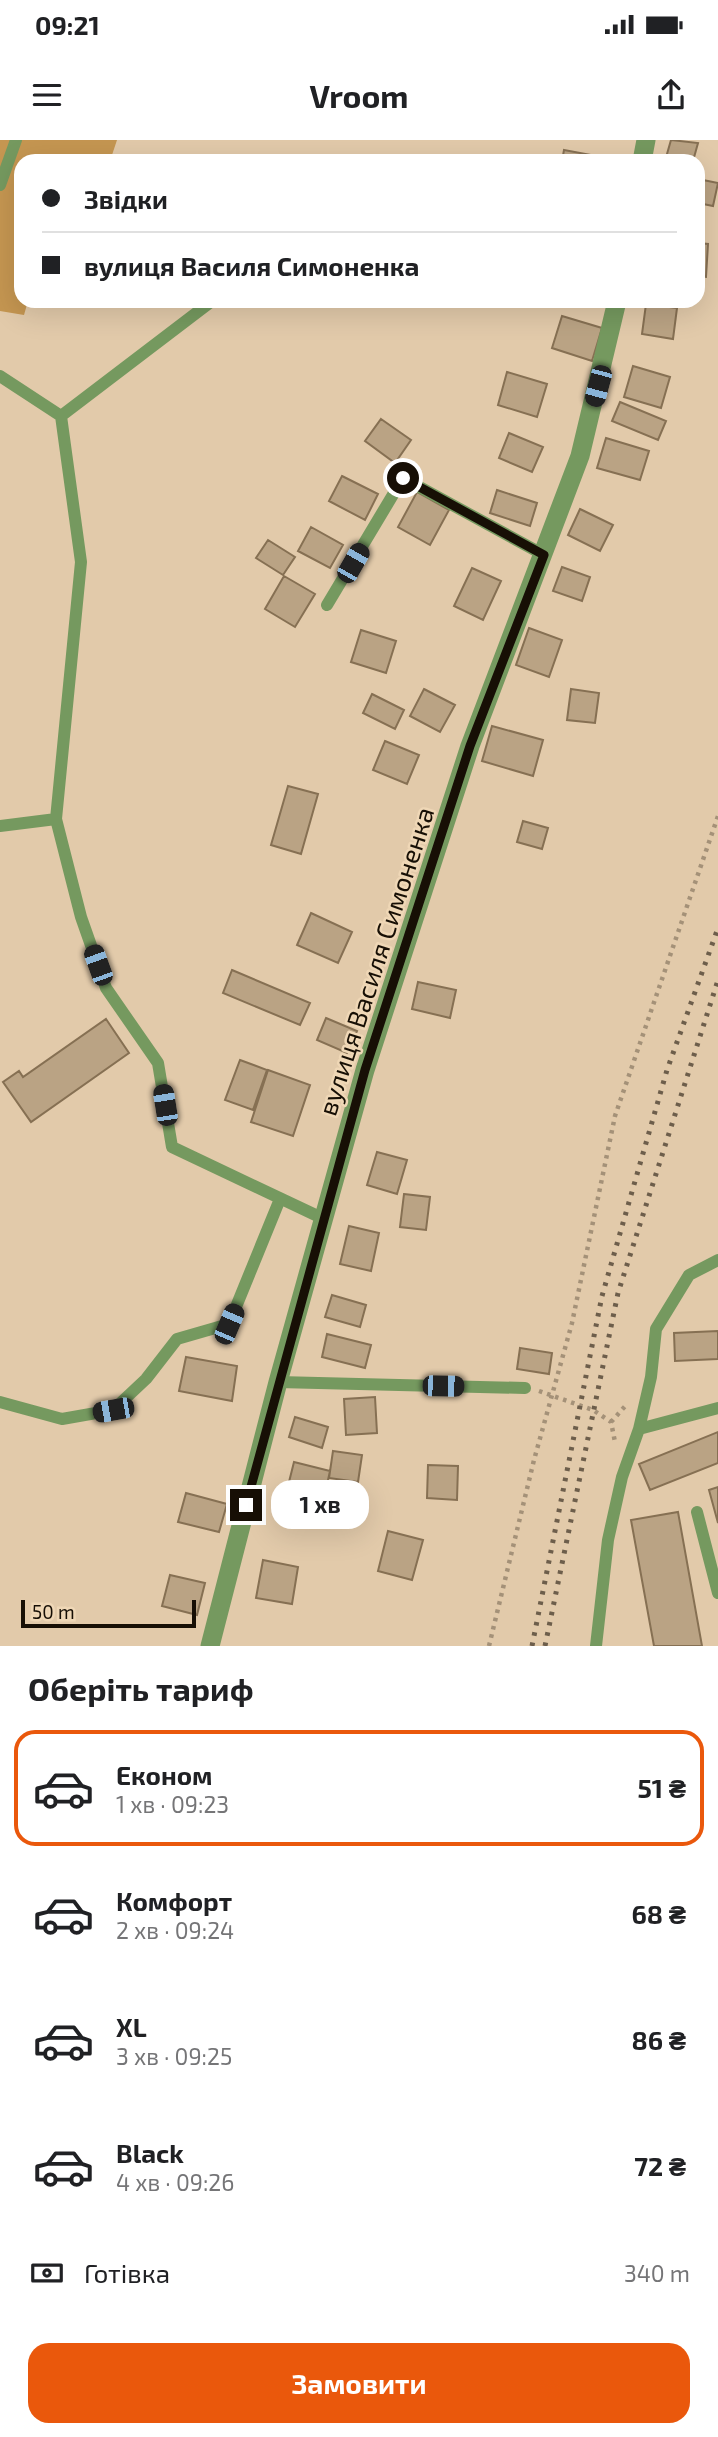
<!DOCTYPE html>
<html lang="uk">
<meta charset="utf-8">
<style>
:root{--surface:#fff;--page:#f6f6f6;--text:#202124;--muted:#757577;--line:#e0e0e0;--accent:#ea580c}
body{margin:0;font-family:"Exo 2",sans-serif;background:var(--page);color:var(--text);height:100vh;display:flex;flex-direction:column;font-size:26px;white-space:nowrap}
*{box-sizing:border-box;margin:0}
p{font-size:23px;color:var(--muted)}
.icon{flex:none;width:38px;height:38px;fill:none;stroke:currentColor;stroke-width:2;stroke-linecap:round;stroke-linejoin:round}
.map{position:relative;height:1506px;overflow:hidden}
.details{display:flex;flex-direction:column;background:var(--surface);flex:1}
.details>*{flex:none}
.banner{position:absolute;left:14px;top:14px;width:691px;height:154px;border-radius:21px;box-shadow:0 7px 28px #0002;display:grid;align-content:center;height:154px;padding:0 28px;background:var(--surface)}
.scale{position:absolute;left:21px;bottom:18px;width:175px;box-sizing:border-box;padding-left:7px;border:4px solid #170f05;border-top:0;font-size:19px;line-height:24px;white-space:nowrap;color:#170f05;-webkit-text-stroke:5px #efd7b6;paint-order:stroke}
.end{position:absolute;width:32px;height:32px;margin:-16px;border:9px solid #170f05;background:#fff;box-shadow:0 0 0 4px #fff}
.from{border-radius:50%}
.bubble{position:absolute;height:49px;border-radius:21px;background:var(--surface);box-shadow:0 7px 28px #0002;font-size:23px;font-weight:700;line-height:49px;text-align:center}
.car{position:absolute;width:21px;height:42px;margin:-21px -10px;border-radius:9px;box-shadow:0 0 5px 2px #0007;background:linear-gradient(#222 24%,#8ab4d8 0 40%,#222 0 76%,#8ab4d8 0 86%,#222 0)}
.banner b{display:flex;align-items:center;gap:24px;height:66px;font-size:26px}
.banner b+b{border-top:2px solid var(--line)}
.banner i{width:18px;height:18px;background:var(--text)}
ul{padding:0;list-style:none}
li{display:flex;align-items:center;gap:21px;height:116px;margin:0 14px 10px;padding:0 14px;border:4px solid transparent;border-radius:21px}
li div{flex:1}
li b{display:block;font-size:26px}
li em{font-style:normal;font-weight:700}
li.selected{border-color:var(--accent)}
li>.icon{width:63px;height:63px;stroke-width:1.5}
h2{padding:0 28px;font-size:32px;line-height:84px}
.pay{display:flex;align-items:center;gap:18px;height:77px;padding:0 28px;font-size:26px}
.pay p{margin-inline-start:auto}
.action{display:flex;gap:14px;margin-top:auto;padding:14px 28px}
.action a{flex:1;height:80px;border-radius:21px;background:var(--accent);color:#fff;font-size:28px;font-weight:700;line-height:80px;text-align:center}
.status{display:flex;justify-content:space-between;align-items:center;height:49px;padding:0 35px;background:var(--surface);direction:ltr}
.status svg{height:19px;fill:currentColor}
header{display:flex;justify-content:space-between;align-items:center;height:91px;padding:0 28px;background:var(--surface);font-size:32px;font-weight:700}
.map>svg:first-child{display:block}
.green{fill:#c59651}
.building{fill:#baa384;stroke:#867053;stroke-width:2}
.lines{fill:none;stroke-linecap:round;stroke-linejoin:round}
.path{stroke:#a49178;stroke-width:4.5;stroke-dasharray:3.5 5;stroke-linecap:butt}
.service{stroke:#75995f;stroke-width:12}
.minor{stroke:#75995f;stroke-width:19}
.rail{stroke:#6d5e4b;stroke-width:5;stroke-dasharray:3.5 7;stroke-linecap:butt}
.route{stroke:#170f05;stroke-width:9}
.labels{text-anchor:middle;dominant-baseline:central;stroke-width:5;stroke-linejoin:round;paint-order:stroke}
.street-label{font-size:26px;fill:#170f05;stroke:#efd7b6}
</style>
<div class="status"><b>09:21</b><svg viewBox="0 0 49 12"><path d="M0 12V9h3v3zM5 12V6h3v6zM10 12V3h3v9zM15 12V0h3v12zM26 1h20v11H26zM47 4h2v5h-2z"/></svg></div>
<header><svg class="icon" aria-label="menu" viewBox="0 0 24 24"><path d="M4 6h16M4 12h16M4 18h16"/></svg>Vroom<svg class="icon" aria-label="share" viewBox="0 0 24 24"><path d="M12 15V3M7 8l5-5 5 5M5 13v7h14v-7"/></svg></header>
<div class="map">
<svg width="718" height="1506" viewBox="0 0 718 1506">
<rect width="100%" height="100%" fill="#e2caaa"/>
<path class="green" d="M0,0H117L110,21H21V161H28L24,175L0,171Z"/>
<path class="building" d="M671,0L698,3L693,21H665Z
M564,10L607,18L606,21H562Z
M698,39L718,43L713,66L698,63Z
M698,103L708,104L706,137L698,136Z
M646,164L677,168L673,199L642,194Z
M562,176L602,188L592,221L552,208Z
M633,226L670,237L661,268L624,257Z
M507,232L547,244L537,277L498,265Z
M620,262L666,281L658,300L612,281Z
M381,279L411,300L395,323L365,301Z
M509,293L543,307L532,332L499,318Z
M606,298L649,311L640,340L597,328Z
M342,336L378,354L365,380L329,361Z
M497,350L537,363L530,386L490,373Z
M417,352L449,370L430,405L398,387Z
M580,369L613,385L600,411L568,395Z
M311,387L343,405L330,428L298,411Z
M268,400L295,417L283,435L256,418Z
M562,427L590,437L582,461L553,451Z
M472,428L501,441L483,480L454,466Z
M284,436L315,454L295,487L265,469Z
M529,488L562,500L549,537L516,525Z
M361,490L396,501L386,533L351,522Z
M424,549L455,565L440,592L410,576Z
M571,549L599,553L595,583L567,580Z
M372,554L404,570L395,589L363,573Z
M492,586L543,600L533,636L482,621Z
M385,601L419,615L407,644L373,630Z
M288,646L318,654L301,714L271,705Z
M523,681L548,688L542,709L517,702Z
M311,773L352,792L338,823L297,805Z
M232,830L310,863L300,885L223,853Z
M418,842L456,850L450,878L412,869Z
M326,878L357,891L347,913L317,900Z
M106,879L129,913L31,982L3,942L19,931L23,937Z
M240,920L267,930L253,970L225,960Z
M268,930L310,945L293,996L251,982Z
M377,1012L407,1020L397,1054L367,1045Z
M404,1054L430,1057L426,1090L400,1087Z
M349,1086L379,1093L371,1131L340,1124Z
M332,1155L366,1165L360,1187L325,1177Z
M718,1191V1219L675,1221L674,1193Z
M327,1194L371,1205L365,1228L322,1217Z
M520,1208L552,1213L549,1234L517,1229Z
M186,1217L237,1226L232,1261L179,1251Z
M375,1257L377,1293L346,1295L344,1259Z
M295,1277L328,1287L322,1308L289,1297Z
M718,1292V1323L650,1350L639,1324Z
M333,1311L362,1315L358,1342L329,1338Z
M294,1322L330,1331L323,1363L286,1354Z
M428,1325L458,1326L457,1360L427,1358Z
M718,1347V1383L709,1350Z
M186,1353L227,1364L219,1392L178,1382Z
M678,1372L702,1506H654L631,1380Z
M388,1391L423,1400L412,1440L378,1431Z
M263,1420L298,1427L292,1464L256,1458Z
M170,1435L205,1443L197,1475L162,1466Z"/>
<g class="lines">
<path class="path" d="M539,1251L593,1270L611,1282L615,1302
M611,1282L627,1264
M489,1506L534,1320L572,1183L615,976L718,676"/>
<path class="service" d="M0,45L16,0
M0,236L61,276L81,422L56,679L81,777L106,848L158,923L172,1007L324,1079
M61,276L212,161
M327,465L403,338L544,415
M0,686L56,679
M278,1242L525,1248
M0,1262L62,1279L113,1270L146,1239L177,1199L229,1184L280,1059
M639,1289L718,1268
M697,1372L718,1453
M596,1506L608,1400L622,1337L639,1289L651,1237L656,1189L689,1135L718,1120"/>
<path class="minor" d="M642,21L646,0
M210,1506L278,1242L365,930L470,606L580,316L617,161"/>
<path class="rail" d="M532,1506L602,1156L667,930L718,788
M545,1506L618,1153L718,840"/>
</g>
<g class="lines">
<path class="route" d="M246,1365L365,930L470,606L544,415L403,338"/>
</g>
<g class="labels">
<g class="street-label">
<text transform="translate(375 821) rotate(-72)">вулиця Василя Симоненка</text>
</g>
</g>
</svg>
<div class="scale">50 m</div>
<i class="end from" style="left:403px;top:338px"></i>
<i class="end" style="left:246px;top:1365px"></i>
<div class="bubble" style="left:271px;top:1340px;width:98px">1 хв</div>
<i class="car" style="left:598px;top:246px;rotate:195deg"></i>
<i class="car" style="left:353px;top:423px;rotate:30deg"></i>
<i class="car" style="left:98px;top:825px;rotate:340deg"></i>
<i class="car" style="left:165px;top:965px;rotate:351deg"></i>
<i class="car" style="left:229px;top:1184px;rotate:23deg"></i>
<i class="car" style="left:443px;top:1246px;rotate:91deg"></i>
<i class="car" style="left:113px;top:1270px;rotate:260deg"></i>
<div class="banner">
<b><i class="from"></i>Звідки</b>
<b><i></i>вулиця Василя Симоненка</b>
</div>
</div>
<section class="details">
<h2>Оберіть тариф</h2>
<ul>
<li class="selected"><svg class="icon" aria-label="car" viewBox="0 0 24 24"><path d="M5 17H2v-5l4-1 3-4h7l3 4 3 1v5h-3M9 17h6M6 11h13"/><circle cx="7" cy="17" r="2"/><circle cx="17" cy="17" r="2"/></svg><div><b>Економ</b><p>1 хв · 09:23</p></div><em>51 ₴</em></li>
<li><svg class="icon" aria-label="car" viewBox="0 0 24 24"><path d="M5 17H2v-5l4-1 3-4h7l3 4 3 1v5h-3M9 17h6M6 11h13"/><circle cx="7" cy="17" r="2"/><circle cx="17" cy="17" r="2"/></svg><div><b>Комфорт</b><p>2 хв · 09:24</p></div><em>68 ₴</em></li>
<li><svg class="icon" aria-label="car" viewBox="0 0 24 24"><path d="M5 17H2v-5l4-1 3-4h7l3 4 3 1v5h-3M9 17h6M6 11h13"/><circle cx="7" cy="17" r="2"/><circle cx="17" cy="17" r="2"/></svg><div><b>XL</b><p>3 хв · 09:25</p></div><em>86 ₴</em></li>
<li><svg class="icon" aria-label="car" viewBox="0 0 24 24"><path d="M5 17H2v-5l4-1 3-4h7l3 4 3 1v5h-3M9 17h6M6 11h13"/><circle cx="7" cy="17" r="2"/><circle cx="17" cy="17" r="2"/></svg><div><b>Black</b><p>4 хв · 09:26</p></div><em>72 ₴</em></li>
</ul>
<div class="pay"><svg class="icon" aria-label="cash" viewBox="0 0 24 24"><path d="M3 7h18v10H3z"/><circle cx="12" cy="12" r="2"/></svg>Готівка<p>340 m</p></div>
<div class="action"><a>Замовити</a></div>
</section>
